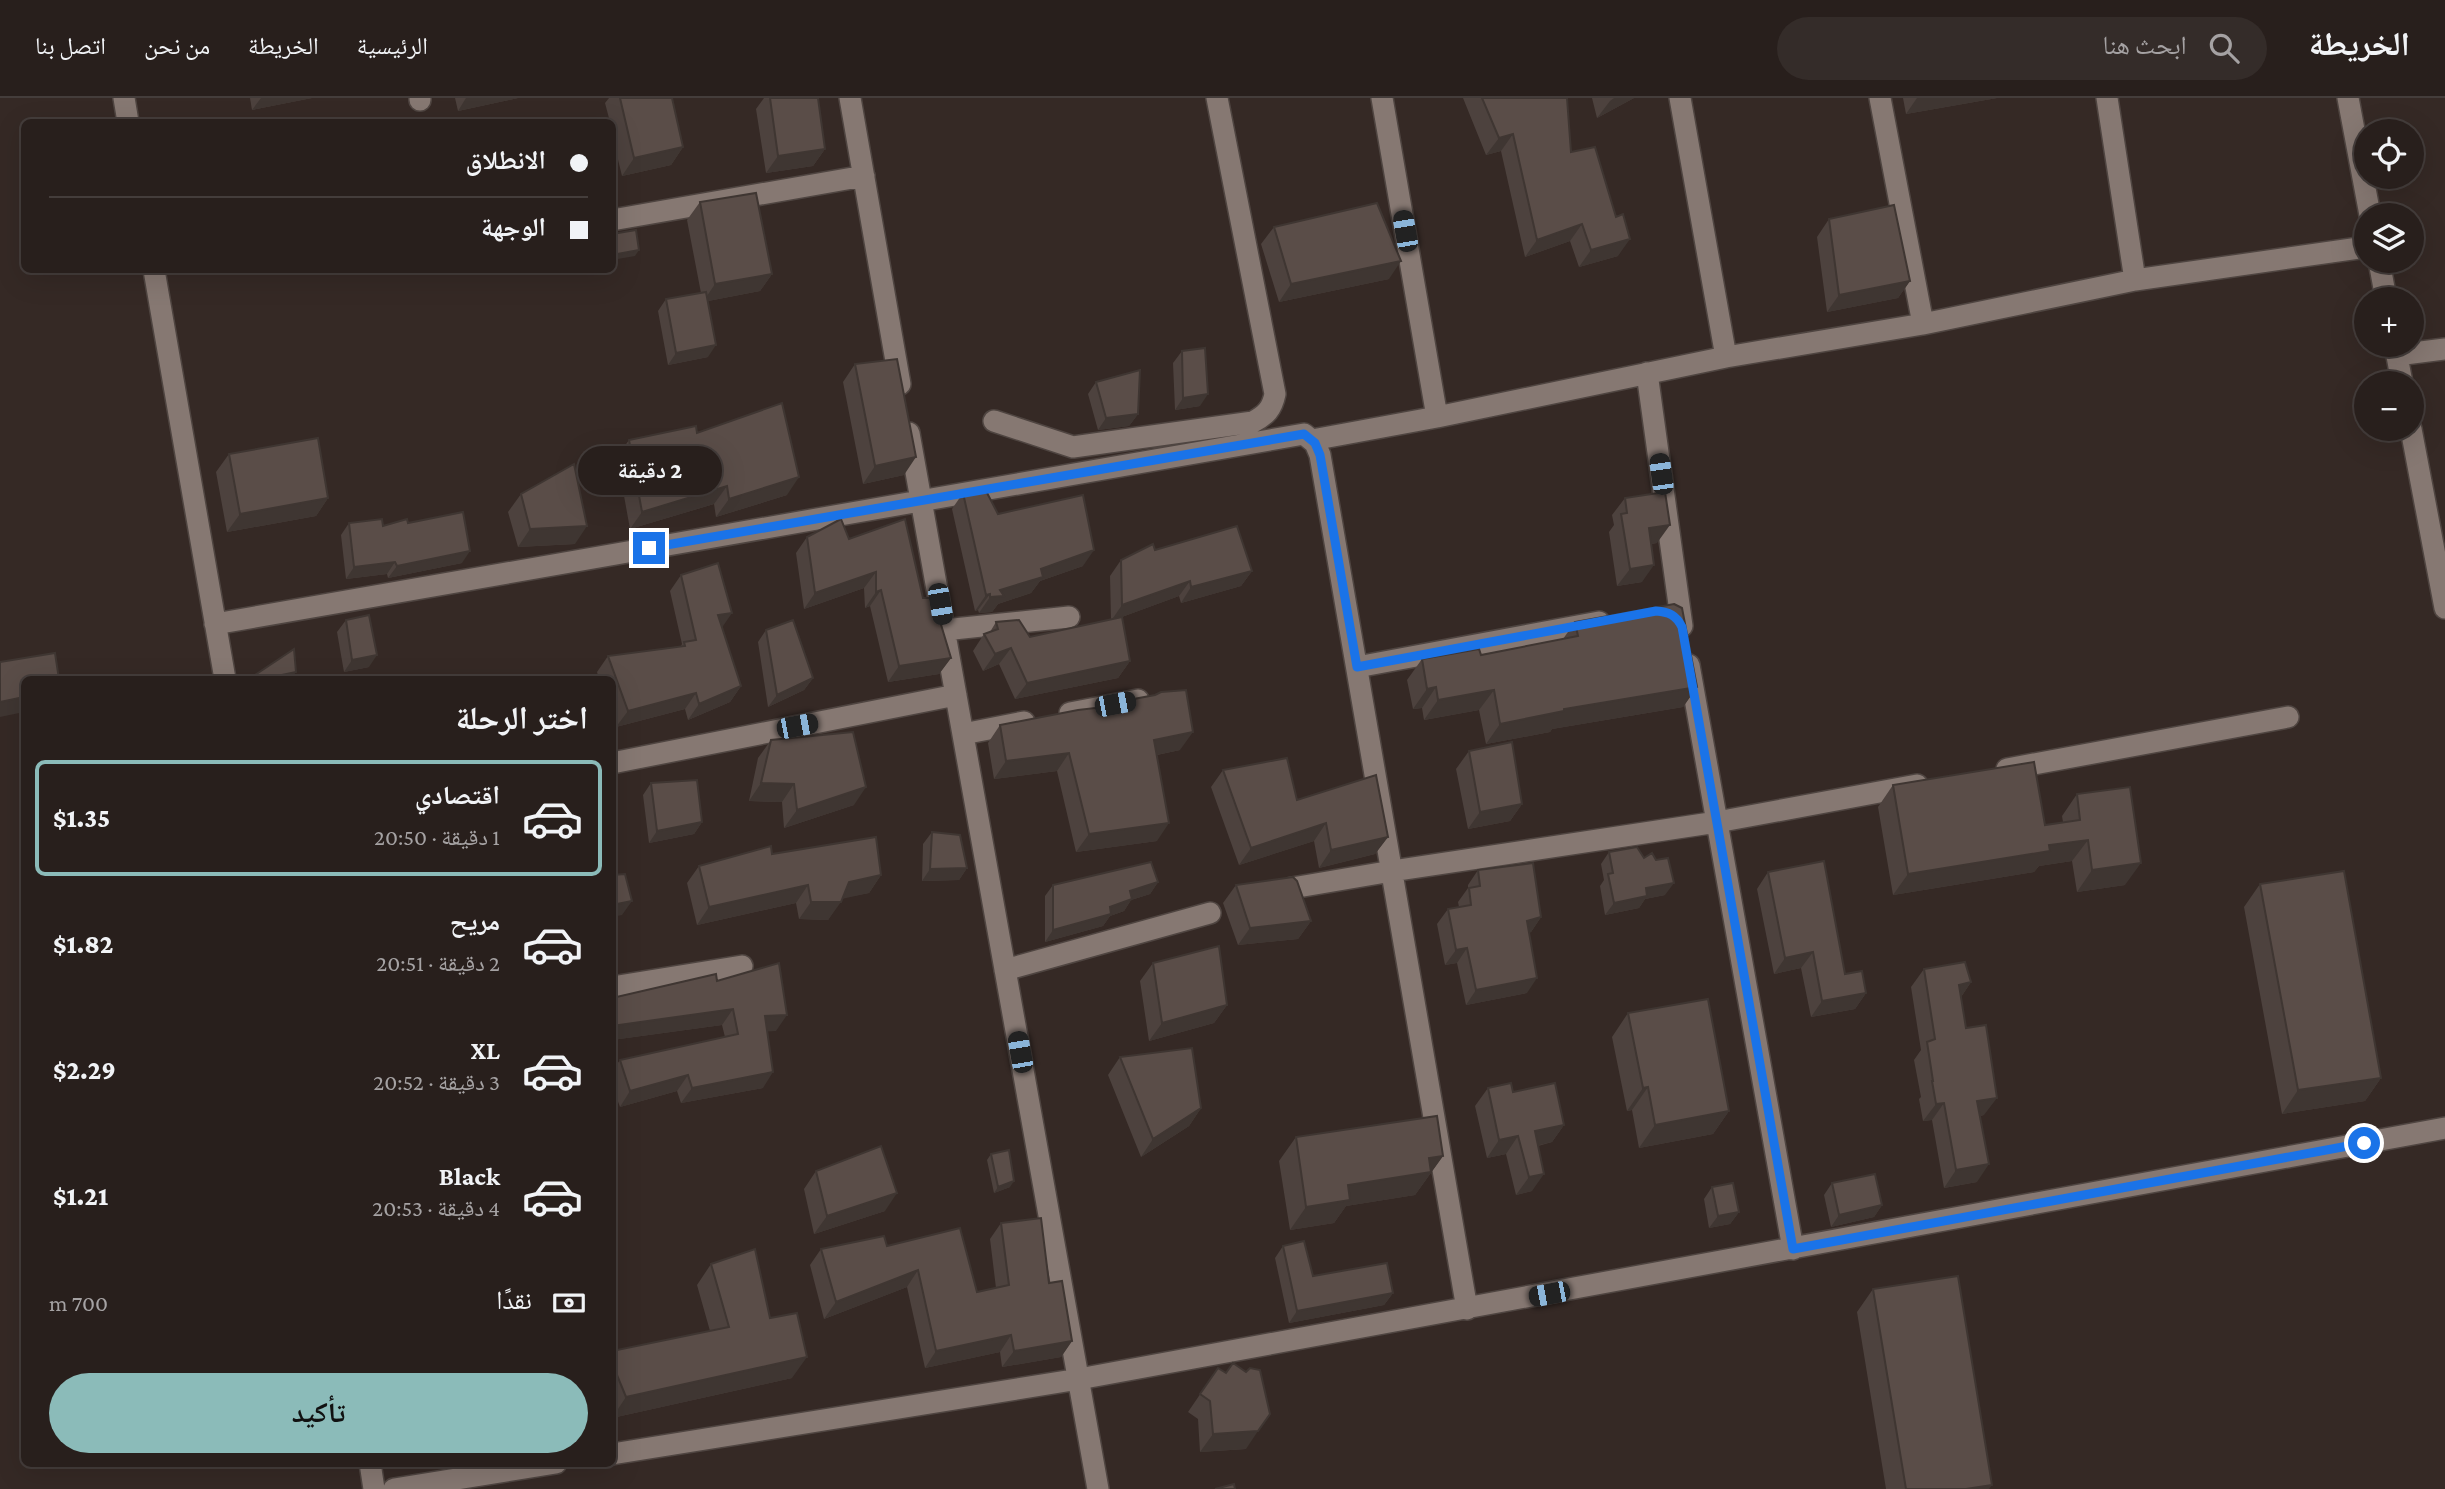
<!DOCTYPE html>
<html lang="ar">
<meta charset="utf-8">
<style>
:root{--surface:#281f1c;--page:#342c29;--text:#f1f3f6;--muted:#a5a2a3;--line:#443d3b;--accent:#8bbbb9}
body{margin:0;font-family:"Crimson Pro","Noto Naskh Arabic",serif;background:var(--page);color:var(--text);direction:rtl;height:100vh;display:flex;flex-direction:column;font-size:26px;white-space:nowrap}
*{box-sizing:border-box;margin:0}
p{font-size:23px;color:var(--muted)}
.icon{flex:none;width:38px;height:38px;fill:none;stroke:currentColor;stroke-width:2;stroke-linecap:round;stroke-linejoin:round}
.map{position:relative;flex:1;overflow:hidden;direction:ltr}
.sheet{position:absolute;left:21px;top:578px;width:595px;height:791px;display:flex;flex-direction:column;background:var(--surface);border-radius:10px;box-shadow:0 7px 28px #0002,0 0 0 2px var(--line);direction:rtl}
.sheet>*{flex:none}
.guide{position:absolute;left:21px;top:21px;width:595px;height:154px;border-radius:10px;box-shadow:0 7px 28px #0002,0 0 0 2px var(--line);direction:rtl;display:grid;align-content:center;height:154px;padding:0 28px;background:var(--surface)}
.buttons{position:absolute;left:2354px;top:21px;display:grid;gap:14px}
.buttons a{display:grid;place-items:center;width:70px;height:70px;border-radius:50%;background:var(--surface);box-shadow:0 7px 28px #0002,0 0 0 2px var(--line);font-size:35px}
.end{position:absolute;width:32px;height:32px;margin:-16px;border:9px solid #1a73e8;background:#fff;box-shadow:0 0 0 4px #fff}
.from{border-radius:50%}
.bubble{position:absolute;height:49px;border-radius:24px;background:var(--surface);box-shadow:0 7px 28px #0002,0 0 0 2px var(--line);font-size:23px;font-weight:800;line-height:49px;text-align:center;direction:rtl}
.car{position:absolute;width:21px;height:42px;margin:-21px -10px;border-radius:9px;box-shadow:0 0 5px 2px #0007;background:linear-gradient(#222 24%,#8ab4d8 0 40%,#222 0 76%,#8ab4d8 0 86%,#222 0)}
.guide b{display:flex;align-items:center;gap:24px;height:66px;font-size:26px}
.guide b+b{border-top:2px solid var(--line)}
.guide i{width:18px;height:18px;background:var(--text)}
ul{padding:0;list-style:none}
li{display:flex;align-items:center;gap:21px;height:116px;margin:0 14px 10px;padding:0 14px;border:4px solid transparent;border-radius:10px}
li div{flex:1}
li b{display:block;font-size:26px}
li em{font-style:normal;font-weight:800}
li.selected{border-color:var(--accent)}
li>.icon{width:63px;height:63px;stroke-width:1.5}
h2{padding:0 28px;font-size:32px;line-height:84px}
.pay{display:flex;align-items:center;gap:18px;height:77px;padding:0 28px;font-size:26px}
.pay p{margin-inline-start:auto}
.cta{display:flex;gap:14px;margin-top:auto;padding:14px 28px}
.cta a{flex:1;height:80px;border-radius:42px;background:var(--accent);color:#111;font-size:28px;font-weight:800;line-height:80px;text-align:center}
header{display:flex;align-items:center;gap:42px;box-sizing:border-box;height:98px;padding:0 35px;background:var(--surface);border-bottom:2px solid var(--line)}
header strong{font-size:33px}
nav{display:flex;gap:38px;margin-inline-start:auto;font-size:24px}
.search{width:490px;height:63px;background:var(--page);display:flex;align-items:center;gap:18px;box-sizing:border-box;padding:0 24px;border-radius:38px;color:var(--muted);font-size:26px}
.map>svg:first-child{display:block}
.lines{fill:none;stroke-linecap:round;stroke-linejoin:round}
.minor-casing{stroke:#4f4541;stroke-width:24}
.minor{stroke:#867872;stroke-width:21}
.wall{fill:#4d423e}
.shaded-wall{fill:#3f3632}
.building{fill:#5a4d48;stroke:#3f3632;stroke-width:2}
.route{stroke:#1a73e8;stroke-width:9}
</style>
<header>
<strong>الخريطة</strong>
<div class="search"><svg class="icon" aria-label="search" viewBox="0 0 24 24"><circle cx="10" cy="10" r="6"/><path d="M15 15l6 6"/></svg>ابحث هنا</div>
<nav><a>الرئيسية</a><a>الخريطة</a><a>من نحن</a><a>اتصل بنا</a></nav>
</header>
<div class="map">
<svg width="2445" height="1391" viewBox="0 0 2445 1391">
<rect width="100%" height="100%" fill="#352925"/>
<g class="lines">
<g class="minor-casing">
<path id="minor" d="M124,0L128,24
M420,0V2
M850,0L900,286
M1382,0L1437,319
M1680,0L1726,259
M1880,0L1923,226
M2107,0L2135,182
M2348,0L2370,117
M612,122L864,78
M2379,163L2386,201
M154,172L225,581
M2395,247L2402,285
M2397,257L2445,251
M1647,275L1682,528
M994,323L1073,349L1253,324C1266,317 1272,311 1275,296L1217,0
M2411,331L2445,510
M909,335L1098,1391
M1312,342L1437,319L1726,259L1923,226L2135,182L2366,149
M215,526L1304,336L1315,345L1320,357L1467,1211
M944,532L1069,519
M1689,567L1793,1151
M1357,569L1599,524
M1070,615L1138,602
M963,636L1024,624
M612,665L956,597
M2007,671L2288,619
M1292,790L1392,773L1717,724L1917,687
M1005,872L1210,815
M612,889L742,868
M612,1356L1079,1281L2445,1030
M370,1365L374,1391
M394,1391L556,1365"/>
</g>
<use href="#minor" class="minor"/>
</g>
<path class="wall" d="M250,0H312L252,12Z
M455,0H518L458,13Z
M609,0H672L683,49L671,67L622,78L612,37V24H610L605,5Z
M764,0H818L825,51L813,68L766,75L756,11Z
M1463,0H1567L1571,54L1618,158L1579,169L1570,143L1525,159L1501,53L1486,57Z
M1592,0H1634L1597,20Z
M1903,0H1997L1906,16Z
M700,104L772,176L760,193L708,203V259L668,267L658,213L666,201L701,195L687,122Z
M1829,121L1910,183L1898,200L1827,214L1817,139Z
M1274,129L1389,181L1279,204L1261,146Z
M1182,253L1200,308L1175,312L1173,265Z
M855,266L904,377L863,386L843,284Z
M1096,284L1138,316L1129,328L1098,332L1088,296Z
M697,335L787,397L716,419L714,406L630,431L617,359L629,342Z
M229,356L328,400L316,418L227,434L216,374Z
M963,395L998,416L1083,468L1040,483L1031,495L998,506L992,514L979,515L978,512L975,513L952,411Z
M521,396L575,446L518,449L508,414Z
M1625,400L1657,445L1651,446L1642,484L1617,488L1609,434L1614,427L1612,417Z
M349,425L383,428L408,425L462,465L388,480L387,476L346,481L341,437Z
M807,439L849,441L923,500L951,560L939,576L888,584L870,508L865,510L864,490L804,511L796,455Z
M1155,452L1252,473L1241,488L1181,505L1179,498L1119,520L1130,563L1118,580L1015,601L999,566L983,573L973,553L984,536L990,534L996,524L1030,539L1111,522L1110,478L1121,462Z
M681,477L722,529L741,588L730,604L688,622L685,611L616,629L612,618V581H599L597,574L608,558L681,548L682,546L670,493Z
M346,522L369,569L344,574L337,534Z
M1575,524L1697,589L1683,609L1552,631L1550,634L1486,646L1479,612L1424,622L1422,610L1413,611L1407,582L1422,561L1481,557L1563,541Z
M766,532L813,580L804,592L768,609L758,544Z
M1112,605L1180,652L1157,657V743L1076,754L1057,673L994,681L988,645L1000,627L1110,609Z
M771,642L854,707L784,730L782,704L749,703L758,660Z
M1469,653L1522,706L1510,723L1468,731L1456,671Z
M1223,672L1297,702L1388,739L1375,756L1319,770L1314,743L1239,767L1211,689Z
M651,685L702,724L694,736L649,745L643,697Z
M1893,687L2045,727L2063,724L2062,718L2077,696L2125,787L2077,794L2072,763L2039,768L2034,774L1893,797L1878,709Z
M932,734L967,770L959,782L922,783L923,746Z
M1609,754L1665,797L1645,801L1639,810L1605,817L1600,788L1604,782L1601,766Z
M772,756L881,777L869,795L842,800L828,822L799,821L796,805L697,827L687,785L699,768Z
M1478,772L1541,819L1531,834L1529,835L1527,895L1466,907L1457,865L1445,867L1437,826L1448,811L1459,809L1458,804L1468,790V787Z
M1768,774L1845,876L1866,895L1855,911L1811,919L1801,870L1774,876L1757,791Z
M1158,784L1150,796L1131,802L1124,813L1110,818L1103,828L1045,844V798L1053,787Z
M2260,786L2381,980L2365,1003L2282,1016L2244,809Z
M1236,787L1311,823L1298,841L1238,847L1223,805Z
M1153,865L1227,907L1214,925L1149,943L1140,883Z
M1924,871L1971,884L1961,899L1966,930L1984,1017L1980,1018L1977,1084L1944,1090L1932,1022L1923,1023L1919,1001L1921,999L1914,962L1921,952L1911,889Z
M717,883L776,933H767L763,990L681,1005L677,993L620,1009L612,987V973L620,962L725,939L722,927L612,942V900Z
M1628,915L1729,1013L1713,1036L1639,1050L1632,1012L1627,1013L1612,939Z
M1120,959L1201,1010L1189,1028L1141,1059L1108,977Z
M1488,990L1564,1027L1552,1044L1538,1048L1532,1093L1516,1097L1506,1056L1487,1060L1475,1008Z
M1296,1039L1443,1058L1415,1097L1346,1108L1334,1125L1290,1132L1279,1063Z
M991,1056L1010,1089L994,1095L987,1062Z
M816,1073L885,1113L814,1136L804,1091Z
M1832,1085L1882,1107L1874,1119L1831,1129L1824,1097Z
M1712,1089L1739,1114L1730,1126L1709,1130L1704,1101Z
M1001,1125L1049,1185L1072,1243L1061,1259L1002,1269L1000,1254L925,1270L907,1189L824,1221L810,1167L821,1151L887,1148L977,1194L996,1190L990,1141Z
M1283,1148L1313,1178L1393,1195L1384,1207L1289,1225L1275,1160Z
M711,1166L770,1220L792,1280L612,1320V1253L710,1233L697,1187Z
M1873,1191L1989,1391H1886L1857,1214Z
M1218,1270L1246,1351L1200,1354L1198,1321L1188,1314Z"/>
<path class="shaded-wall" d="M261,0H312L252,12Z
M466,0H518L458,13Z
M1614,0H1634L1597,20L1610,3Z
M1917,0H1997L1906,16Z
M1513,36L1501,53L1486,57L1499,40Z
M683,49L671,67L622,78L634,60Z
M825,51L813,68L766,75L778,58Z
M1582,126L1570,143L1525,159L1537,142Z
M1630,141L1618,158L1579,169L1591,152Z
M639,152L635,158L612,162V157Z
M1401,163L1389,181L1279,204L1291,186Z
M772,176L760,193L703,204L715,186Z
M1910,183L1898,200L1827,214L1839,197Z
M716,247L708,259L668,267L676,255Z
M1208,296L1200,308L1175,312L1183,300Z
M1138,316L1129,328L1098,332L1106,320Z
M916,359L904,377L863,386L875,368Z
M799,379L787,397L716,419L729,401Z
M727,388L714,406L630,431L642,414Z
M328,400L316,418L227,434L240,416Z
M1670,427L1657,445L1637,448L1649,430Z
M587,428L575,446L518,449L530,431Z
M1094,452L1083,468L1040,483L1031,495L998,506L992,514L979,515L990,499L1000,492L1041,471Z
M470,453L462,465L388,480L397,468Z
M395,464L387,476L346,481L354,469Z
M1654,467L1642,484L1617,488L1630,471Z
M1252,473L1241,488L1181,505L1191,489Z
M876,474L864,490L804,511L815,495Z
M1190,483L1179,498L1111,523L1122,507Z
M881,492L870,508L865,510L876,494Z
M990,496L978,512L975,513L986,497Z
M732,515L721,531L718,517Z
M1011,550L999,566L983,573L995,556Z
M377,557L369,569L344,574L352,562Z
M951,560L939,576L888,584L899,568Z
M1130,563L1118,580L1015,601L1027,585Z
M296,574L291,581H263Z
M813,580L804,592L768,609L777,597Z
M741,588L730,604L688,622L699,606Z
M1436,589L1422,610L1413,611L1427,591Z
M1697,589L1683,609L1552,631L1550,634L1486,646L1500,626L1564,611Z
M1494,592L1479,612L1424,622L1438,602Z
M696,595L685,611L616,629L628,613Z
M24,599V614L0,619V604Z
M1193,634L1180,652L1142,660L1154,642Z
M1069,655L1057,673L994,681L1006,663Z
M761,685L794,686L782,704L749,703Z
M866,689L854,707L784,730L797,712Z
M1522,706L1510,723L1468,731L1480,714Z
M702,724L694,736L649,745L657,733Z
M1169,725L1157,743L1076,754L1089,736Z
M1326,725L1314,743L1239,767L1251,750Z
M1388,739L1375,756L1319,770L1331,752Z
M2088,742L2072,763L2039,768L2034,774L1893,797L1908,776L2049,747Z
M2141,765L2125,787L2077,794L2092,772Z
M967,770L959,782L922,783L930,771Z
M881,777L869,795L837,802L849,784Z
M1158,784L1150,796L1131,802L1124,813L1110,818L1103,828L1045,844L1053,832L1110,809L1130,793Z
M1674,785L1665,797L1645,801L1639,810L1605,817L1614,805L1646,790Z
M808,787L796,805L697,827L709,809Z
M632,803L622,817L612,819V807Z
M811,804H841L828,822L799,821Z
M1541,819L1531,834L1517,838L1527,823Z
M1311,823L1298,841L1238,847L1250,830Z
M1467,850L1457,865L1445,867L1456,852Z
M1813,854L1801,870L1774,876L1785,860Z
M1537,880L1527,895L1466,907L1476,892Z
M1971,884L1959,902V887Z
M1866,895L1855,911L1811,919L1822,903Z
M1227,907L1214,925L1149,943L1162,925Z
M733,911L722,927L612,942V928Z
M787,917L776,933L754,934L765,918Z
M773,974L763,990L681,1005L692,990Z
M688,977L677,993L620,1009L630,993Z
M2381,980L2365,1003L2282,1016L2298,992Z
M1648,989L1632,1012L1627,1013L1643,990Z
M1997,1000L1984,1017L1965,1021L1977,1003Z
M1944,1005L1932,1022L1923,1023L1936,1006Z
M1201,1010L1189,1028L1141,1059L1153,1041Z
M1729,1013L1713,1036L1639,1050L1655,1027Z
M1564,1027L1552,1044L1523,1051L1535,1033Z
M1518,1038L1506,1056L1487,1060L1499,1042Z
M1443,1058L1415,1097L1346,1108L1334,1125L1290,1132L1306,1109L1348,1087L1429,1060Z
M1989,1066L1977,1084L1944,1090L1956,1072Z
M1544,1076L1532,1093L1516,1097L1529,1079Z
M1014,1083L1010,1089L994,1095L998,1089Z
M897,1095L885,1113L814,1136L827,1118Z
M1882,1107L1874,1119L1831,1129L1839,1117Z
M1739,1114L1730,1126L1709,1130L1718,1118Z
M918,1172L907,1189L824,1221L836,1204Z
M1393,1195L1384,1207L1289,1225L1297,1213Z
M1011,1237L1000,1254L925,1270L936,1253Z
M1072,1243L1061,1259L1002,1269L1014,1253Z
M807,1259L792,1280L612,1320L626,1299Z
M1258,1333L1246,1351L1200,1354L1213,1336Z
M1992,1387L1989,1391H1966Z"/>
<path class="building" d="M620,0H672L683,49L634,60Z
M770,0H818L825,51L778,58Z
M1482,0H1567L1571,54L1595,49L1616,119L1623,116L1630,141L1591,152L1582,126L1537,142L1513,36L1499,40Z
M756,95L772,176L715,186L700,104Z
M1377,105L1401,163L1291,186L1274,129Z
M1894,107L1910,183L1839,197L1829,121Z
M636,132L639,152L612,157V136Z
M706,194L716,247L676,255L666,201Z
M1205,250L1208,296L1183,300L1182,253Z
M897,261L916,359L875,368L855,266Z
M1140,272L1138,316L1106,320L1096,284Z
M782,305L799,379L729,401L727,388L642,414L629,342L696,328L697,335Z
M318,340L328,400L240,416L229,356Z
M574,366L587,428L530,431L521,396Z
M985,391L998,416L1083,397L1094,452L1041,471L1043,479L1000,492L1004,498L990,499V496L986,497L963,395Z
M1665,394L1670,427L1649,430L1654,467L1630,471L1621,416L1627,415L1625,400Z
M463,414L470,453L397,468L395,464L354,469L349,425L382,421L383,428L407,421L408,425Z
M841,421L849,441L905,421L923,500H933L951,560L899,568L881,492L876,494V474L815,495L807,439Z
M1237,428L1252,473L1191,489L1190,483L1122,507L1121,462L1153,446L1155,452Z
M718,465L732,515L718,517L741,588L699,606L696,595L628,613L608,558L685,548L684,544L696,542L681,477Z
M1674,506L1682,510L1697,589L1564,611V613L1500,626L1494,592L1438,602L1436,589L1427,591L1422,561L1479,551L1481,557L1578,538L1575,524Z
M369,517L377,557L352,562L346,522Z
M1122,519L1130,563L1027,585L1011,550L995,556L984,536L998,531L996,524L1019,522L1030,539Z
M793,522L813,580L777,597L766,532Z
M294,551L296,574L263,581H249Z
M55,555L59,581H24V599L0,604V564Z
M1186,592L1193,634L1154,642L1169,725L1089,736L1069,655L1006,663L1000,627L1078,612L1113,608L1112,605L1155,597L1161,594Z
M853,634L866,689L797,712L794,686L761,685L771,642Z
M1512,644L1522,706L1480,714L1469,653Z
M1287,660L1297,702L1376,677L1388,739L1331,752L1326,725L1251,750L1223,672Z
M2034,664L2045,727L2080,722L2077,696L2130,689L2141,765L2092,772L2088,742L2049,747L2050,753L1908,776L1893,687Z
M697,682L702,724L657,733L651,685Z
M932,734L960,737L967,770L930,771Z
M876,739L881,777L849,784L841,804H811L808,787L709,809L699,768L771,748L772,756Z
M1637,749L1644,760L1652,755L1656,762L1668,760L1674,785L1646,790L1647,798L1614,805L1608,776L1613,775L1609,754Z
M1824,763L1845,876L1862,873L1866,895L1822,903L1813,854L1785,860L1768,774Z
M1151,764L1158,784L1130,793L1132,801L1110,809L1111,816L1053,832V787Z
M1533,765L1541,819L1527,823L1537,880L1476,892L1467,850L1456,852L1448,811L1471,807L1469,790L1480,788L1478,772Z
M2344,773L2381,980L2298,992L2260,786Z
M625,776L632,803L612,807V777Z
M1293,779L1297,783L1311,823L1250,830L1236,787Z
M1219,848L1227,907L1162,925L1153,865Z
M1965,864L1971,884L1959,887L1966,930L1986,927L1997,1000L1977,1003L1989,1066L1956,1072L1944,1005L1936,1006L1932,983H1933L1927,944L1935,941L1924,871Z
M779,865L787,917L765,918L773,974L692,990L688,977L630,993L620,962L738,936L733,911L612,928V900L716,876L717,883Z
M1708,901L1729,1013L1655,1027L1648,989L1643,990L1628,915Z
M1192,950L1201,1010L1153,1041L1120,959Z
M1511,985L1513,994L1555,985L1564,1027L1535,1033L1544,1076L1529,1079L1518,1038L1499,1042L1488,990Z
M1437,1018L1443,1058L1429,1060L1431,1074L1348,1087L1350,1102L1306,1109L1296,1039Z
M881,1048L897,1095L827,1118L816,1073Z
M1009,1052L1014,1083L998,1089L991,1056Z
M1875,1076L1882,1107L1839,1117L1832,1085Z
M1733,1085L1739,1114L1718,1118L1712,1089Z
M1041,1120L1049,1185L1062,1183L1072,1243L1014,1253L1011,1237L936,1253L918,1172L836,1204L821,1151L884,1138L887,1148L960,1130L977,1194L1009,1187L1001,1125Z
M1304,1143L1313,1178L1387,1165L1393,1195L1297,1213L1283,1148Z
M755,1151L770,1220L797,1215L807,1259L626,1299L612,1265V1253L729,1229L711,1166Z
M1958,1178L1992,1387L1966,1391H1906L1873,1191Z
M1233,1265L1246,1274L1250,1270L1260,1272L1270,1316L1258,1333L1213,1336L1210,1303L1200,1296L1218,1270L1226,1275Z
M1234,1386L1235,1391H1215Z"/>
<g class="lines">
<path class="route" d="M649,450L1304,336L1315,345L1320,357L1357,569L1656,513C1669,514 1676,517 1682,529L1793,1151L2364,1045"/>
</g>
</svg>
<div class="buttons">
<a><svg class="icon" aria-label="locate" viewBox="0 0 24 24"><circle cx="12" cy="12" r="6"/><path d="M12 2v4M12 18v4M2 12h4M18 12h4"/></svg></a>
<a><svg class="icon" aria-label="layers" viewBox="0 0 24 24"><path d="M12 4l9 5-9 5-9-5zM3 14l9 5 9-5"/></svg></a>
<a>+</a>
<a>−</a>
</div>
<i class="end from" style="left:2364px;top:1045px"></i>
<i class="end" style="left:649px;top:450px"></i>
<div class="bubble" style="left:578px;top:348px;width:144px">2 دقيقة</div>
<i class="car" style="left:1405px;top:133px;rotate:350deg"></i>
<i class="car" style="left:1661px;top:376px;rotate:352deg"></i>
<i class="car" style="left:940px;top:506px;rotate:170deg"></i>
<i class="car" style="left:1115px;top:606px;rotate:79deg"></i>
<i class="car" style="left:797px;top:628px;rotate:79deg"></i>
<i class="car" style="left:1020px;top:954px;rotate:350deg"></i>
<i class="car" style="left:1549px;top:1196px;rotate:259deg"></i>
<div class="guide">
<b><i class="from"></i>الانطلاق</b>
<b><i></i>الوجهة</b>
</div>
<section class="sheet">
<h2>اختر الرحلة</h2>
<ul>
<li class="selected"><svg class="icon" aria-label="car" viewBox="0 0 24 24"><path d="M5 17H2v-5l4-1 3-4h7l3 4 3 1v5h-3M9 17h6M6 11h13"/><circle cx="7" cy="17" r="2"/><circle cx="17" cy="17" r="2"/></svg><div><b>اقتصادي</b><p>1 دقيقة · 20:50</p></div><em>$1.35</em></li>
<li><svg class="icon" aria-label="car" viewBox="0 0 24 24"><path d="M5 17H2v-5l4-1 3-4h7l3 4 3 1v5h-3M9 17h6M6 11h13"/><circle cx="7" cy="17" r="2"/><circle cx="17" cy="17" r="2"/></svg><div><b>مريح</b><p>2 دقيقة · 20:51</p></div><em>$1.82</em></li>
<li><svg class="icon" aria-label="car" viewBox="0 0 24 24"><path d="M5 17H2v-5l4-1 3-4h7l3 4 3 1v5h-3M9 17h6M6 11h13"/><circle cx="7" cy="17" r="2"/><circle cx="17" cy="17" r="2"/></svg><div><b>XL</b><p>3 دقيقة · 20:52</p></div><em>$2.29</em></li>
<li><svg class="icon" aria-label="car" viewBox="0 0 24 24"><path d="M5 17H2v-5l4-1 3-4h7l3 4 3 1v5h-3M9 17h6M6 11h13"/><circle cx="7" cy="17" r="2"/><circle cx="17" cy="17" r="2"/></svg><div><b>Black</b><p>4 دقيقة · 20:53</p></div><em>$1.21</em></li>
</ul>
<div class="pay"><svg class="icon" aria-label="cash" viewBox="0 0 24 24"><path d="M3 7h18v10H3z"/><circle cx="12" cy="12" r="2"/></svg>نقدًا<p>700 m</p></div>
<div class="cta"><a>تأكيد</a></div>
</section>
</div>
